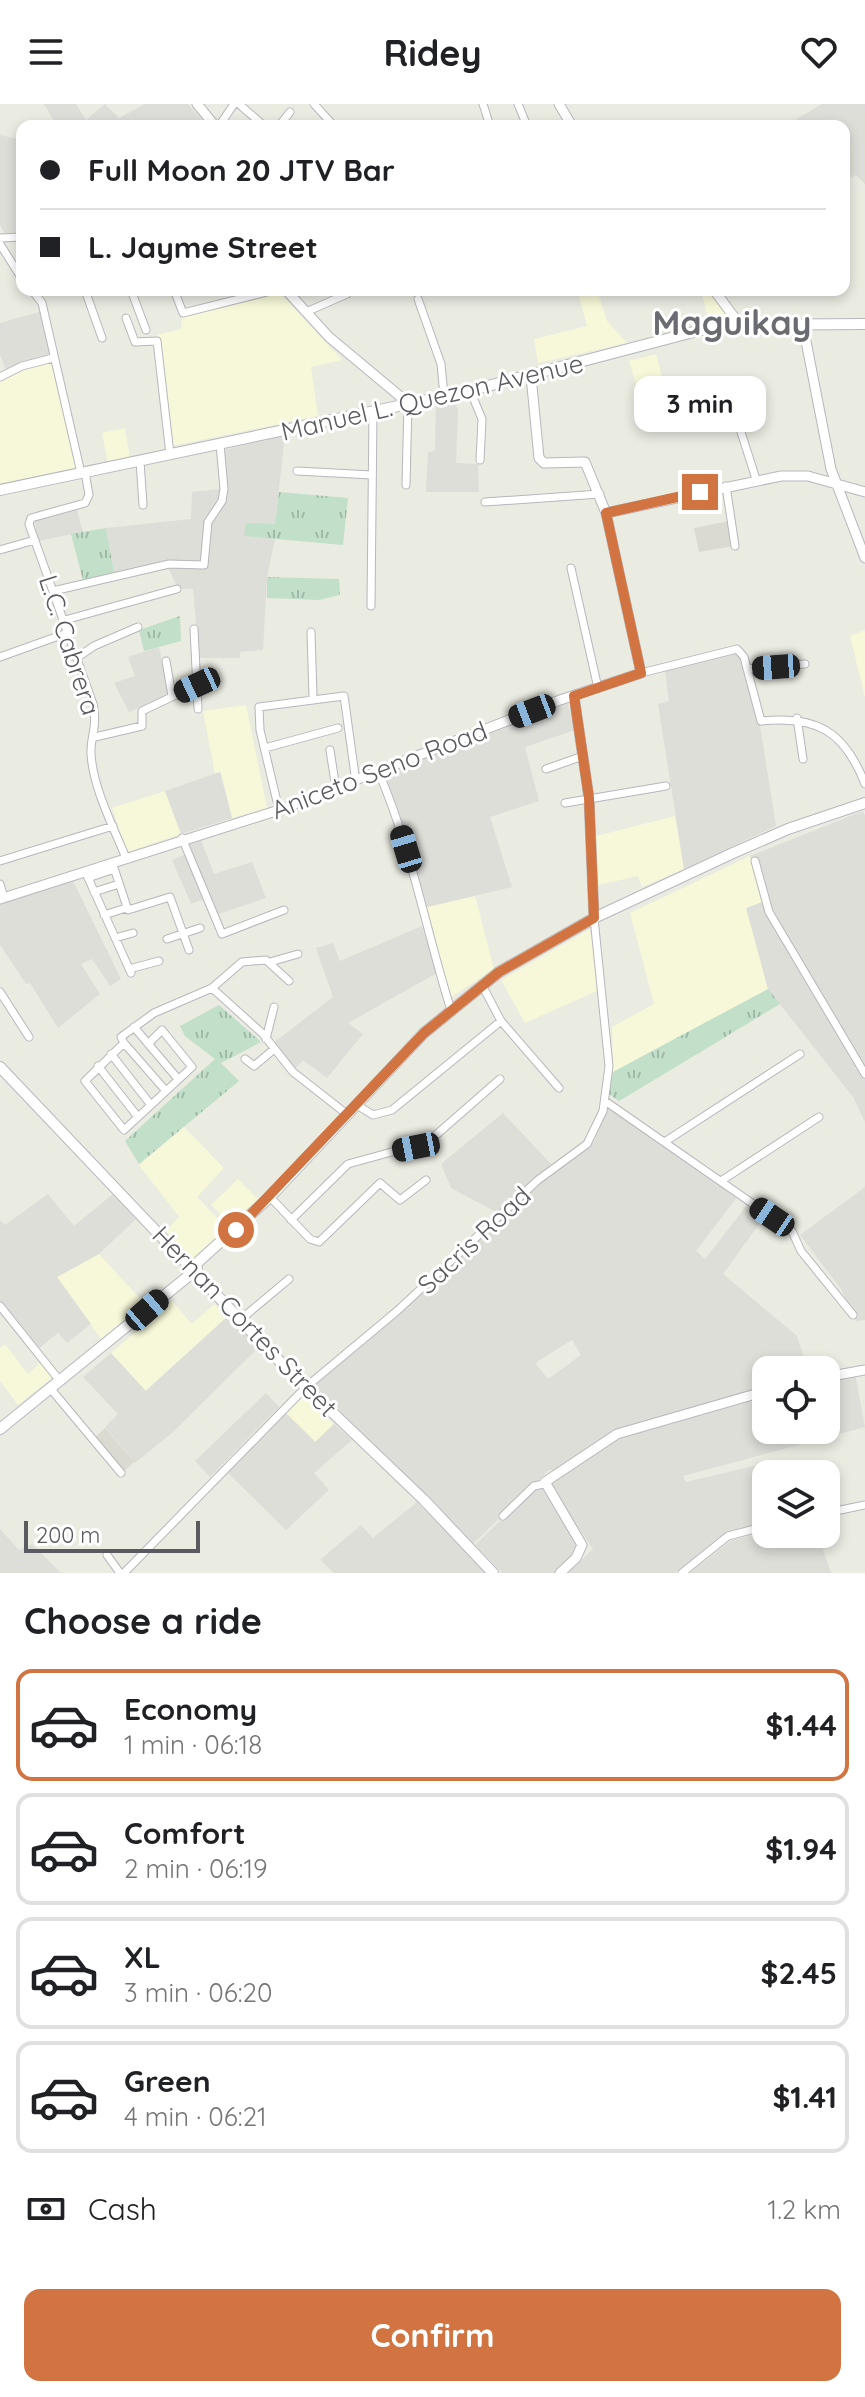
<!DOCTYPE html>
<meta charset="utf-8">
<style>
:root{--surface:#fff;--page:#f6f6f6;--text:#202124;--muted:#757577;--line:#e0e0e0;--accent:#d17441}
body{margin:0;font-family:Quicksand,sans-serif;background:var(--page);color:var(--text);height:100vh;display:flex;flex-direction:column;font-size:30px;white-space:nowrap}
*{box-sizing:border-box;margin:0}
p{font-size:26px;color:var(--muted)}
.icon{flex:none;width:44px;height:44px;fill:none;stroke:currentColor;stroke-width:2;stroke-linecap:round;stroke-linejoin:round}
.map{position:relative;height:1469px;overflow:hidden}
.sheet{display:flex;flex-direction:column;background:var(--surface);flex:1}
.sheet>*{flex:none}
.top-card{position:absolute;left:16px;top:16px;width:834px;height:176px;border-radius:16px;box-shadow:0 4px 12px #0003;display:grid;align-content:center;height:176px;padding:0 24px;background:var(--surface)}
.fabs{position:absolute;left:752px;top:1252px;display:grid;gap:16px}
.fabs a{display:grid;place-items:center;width:88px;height:88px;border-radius:16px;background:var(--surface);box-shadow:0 4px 12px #0003;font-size:40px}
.scale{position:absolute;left:24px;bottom:20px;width:176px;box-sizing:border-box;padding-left:8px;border:4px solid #5a5b60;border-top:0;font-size:22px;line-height:28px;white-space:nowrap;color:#5a5b60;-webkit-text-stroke:6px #fff;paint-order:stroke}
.end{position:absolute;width:36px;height:36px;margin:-18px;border:10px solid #d17441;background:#fff;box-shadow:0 0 0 4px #fff}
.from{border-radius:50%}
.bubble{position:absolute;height:56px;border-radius:16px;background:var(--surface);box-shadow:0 4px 12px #0003;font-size:26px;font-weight:800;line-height:56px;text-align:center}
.car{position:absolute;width:24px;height:48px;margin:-24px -12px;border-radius:10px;box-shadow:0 0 6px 2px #0007;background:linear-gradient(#222 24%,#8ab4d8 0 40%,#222 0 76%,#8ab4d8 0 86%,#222 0)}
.top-card b{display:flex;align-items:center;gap:28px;height:76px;font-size:30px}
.top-card b+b{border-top:2px solid var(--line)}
.top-card i{width:20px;height:20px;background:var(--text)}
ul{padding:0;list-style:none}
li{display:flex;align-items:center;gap:24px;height:112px;margin:0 16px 12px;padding:0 8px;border:4px solid var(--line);border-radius:16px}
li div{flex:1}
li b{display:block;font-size:30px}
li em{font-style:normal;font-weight:800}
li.selected{border-color:var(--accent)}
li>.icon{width:72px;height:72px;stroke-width:1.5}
h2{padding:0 24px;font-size:36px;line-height:96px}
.pay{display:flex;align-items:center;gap:20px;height:88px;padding:0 24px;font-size:30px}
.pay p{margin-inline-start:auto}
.action{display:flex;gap:16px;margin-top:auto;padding:16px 24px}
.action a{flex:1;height:92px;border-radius:16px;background:var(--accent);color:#fff;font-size:32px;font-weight:800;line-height:92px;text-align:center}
header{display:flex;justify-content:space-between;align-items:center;height:104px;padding:0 24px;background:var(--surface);font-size:36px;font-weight:800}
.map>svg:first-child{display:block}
.commercial{fill:#f7f8d9}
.industrial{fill:#deded9;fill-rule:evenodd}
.education{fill:#dadad0}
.grass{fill:url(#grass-tufts)}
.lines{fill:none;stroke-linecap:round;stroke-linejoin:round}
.minor-casing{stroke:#b7b7bc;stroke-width:9}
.tertiary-casing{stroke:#b7b7bc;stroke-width:11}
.secondary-casing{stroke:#b7b8be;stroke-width:12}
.minor{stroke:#fff;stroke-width:7}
.tertiary{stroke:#fff;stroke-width:9}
.secondary{stroke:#fff;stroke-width:10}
.route{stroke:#d17441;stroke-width:10}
.labels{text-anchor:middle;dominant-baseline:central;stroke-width:6;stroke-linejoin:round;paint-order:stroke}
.street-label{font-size:26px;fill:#5a5b60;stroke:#fff}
.district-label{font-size:34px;font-weight:bold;fill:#6b6c72;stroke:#fff}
</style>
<header><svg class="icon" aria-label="menu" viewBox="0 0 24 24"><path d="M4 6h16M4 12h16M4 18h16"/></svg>Ridey<svg class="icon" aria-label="heart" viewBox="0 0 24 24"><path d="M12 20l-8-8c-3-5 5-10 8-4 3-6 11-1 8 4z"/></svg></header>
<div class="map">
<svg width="865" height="1469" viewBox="0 0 865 1469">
<defs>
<pattern id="grass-tufts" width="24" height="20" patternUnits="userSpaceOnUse" patternTransform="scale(2)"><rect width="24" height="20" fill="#c1dfc9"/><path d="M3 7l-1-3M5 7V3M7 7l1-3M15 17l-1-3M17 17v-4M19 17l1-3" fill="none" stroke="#a0b8a7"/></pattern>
</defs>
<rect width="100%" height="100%" fill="#eaebe1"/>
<path class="commercial" d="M577,186H597L607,217L627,239L538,259L534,235L587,222Z
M710,188L730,211V215L709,218L702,190Z
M280,189L342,256L311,263L318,312L172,342L157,231L181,225L182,212Z
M656,250L663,276L637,284L629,257Z
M53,258L78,365L0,381V276L24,264Z
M125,324L130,356L108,360L102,329Z
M865,526V593L850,532Z
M246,601L267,704L232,714L221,668L215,670L203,607Z
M165,687L181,730L127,748L112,704Z
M675,712L684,765L642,783L638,772L598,781L596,732Z
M750,752L763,799L747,804L768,885L613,968L612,923L654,900L630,809Z
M475,792L494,865L450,894L427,803Z
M590,825L599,886L525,919L501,876Z
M184,1023L224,1064L197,1093L228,1125L194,1156L166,1127L179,1113L139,1061Z
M238,1075L259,1096L232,1121L211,1101Z
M99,1150L144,1199L101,1235L57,1173Z
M172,1197L192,1220L214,1200L228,1212L145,1287L111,1249Z
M5,1240L28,1270L42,1258L53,1273L18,1301L0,1277V1244Z
M303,1292L334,1320L316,1338L286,1309Z"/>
<path class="industrial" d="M44,0H76L86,16L105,0L119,14L145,0H188L207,22H57Z
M822,0H865V80L856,71L844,76V22H785Z
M0,31L22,36V131L6,132L0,121Z
M42,207L52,251L21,258L7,268L0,251V219Z
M454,297L458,306L456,359L478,360L479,388H426L428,348L435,347L436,300Z
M285,331L275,420L245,432L275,435L267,473L263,546L240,548V554H199L193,485H178L165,457L114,468L106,424L191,415L192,388L221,385L219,347Z
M77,406L83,428L38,437L34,415Z
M159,543L169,591L129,608L114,579L135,572L128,553Z
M734,549L740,552L760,621L776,722L684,765L658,600L669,597L665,567Z
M567,597L575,626L525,643L539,697L490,713L512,783L427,803L383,671Z
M220,668L232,714L181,730L165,687Z
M863,707L865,712V1018L853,993L768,885L746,804L762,798L750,752Z
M200,733L214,770L252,758L266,794L216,811L185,737Z
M186,750L205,795L191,800L172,756Z
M72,775L121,875L110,882L92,855L81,860L100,890L58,924L30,879L26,880L0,841V800Z
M422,822L437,869L348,919L363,930L327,974L303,956L294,966L272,940L333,893L316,844L333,839L340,857Z
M612,1004L738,1092L696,1147L705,1155L748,1100L765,1112L723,1170L797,1232L808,1266H766V1283L642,1317L613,1329L557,1366H549L473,1440L314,1281L399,1210L551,1070L594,1038L607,1005ZM572,1236L581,1251L548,1275L535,1259Z
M503,1009L551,1060L498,1109L451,1084L441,1060Z
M865,1083V1216L856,1217L841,1185L800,1131Z
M48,1090L74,1122L113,1090L136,1115L99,1150L57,1173L91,1220L67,1239L58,1229L37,1246L0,1200V1116L5,1121Z
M228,1212L258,1244L173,1328L135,1359L105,1323L118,1310L83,1273L111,1249L146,1287Z
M855,1270L865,1323L683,1372L686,1378L762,1360L766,1420L719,1433L675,1469H568L593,1445L549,1381L582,1356L621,1332L766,1291V1326H826V1276Z
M266,1289L279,1303L210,1373L195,1357Z
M286,1309L315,1338L334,1320L352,1336L314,1369L329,1386L286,1426L227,1368Z
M536,1382H541L578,1443L556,1469H502L475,1441Z
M417,1398L487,1469H334L320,1456L361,1421L373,1434Z
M0,1425L19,1446L32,1440L61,1469H0Z
M766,1428L818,1430L831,1469H690L732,1436Z"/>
<path class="education" d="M729,417L734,442L699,448L694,424Z
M105,1324L134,1358L123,1368L94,1334Z"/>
<path class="grass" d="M279,388L348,394L343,441L244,432L246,419L275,420Z
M106,424L114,468L83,476L71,430Z
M267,473L339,475L340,491L319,496L267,494Z
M180,512L181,537L144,547L139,526Z
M768,885L780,900L619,997L609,990L613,968Z
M219,901L261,938L221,959L239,977L139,1060L125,1037L215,955L185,932L180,922Z"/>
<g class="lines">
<g class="minor-casing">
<path id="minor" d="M239,0L264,22
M314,0L334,22
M483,0L490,22
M518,0L527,22
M219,22L234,0
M279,22L290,8
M0,134L22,133
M0,140L22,175
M32,186L42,199L81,369
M85,186L102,234
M131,186L146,226
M174,186L183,209L275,186
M291,191L303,186
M418,195L441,260L444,292
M306,208L347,190
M126,214L135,238L157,237L170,350
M0,273L22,262L53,254
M470,286L482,315L480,356
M740,325L756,375
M140,357L143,401
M297,367L372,371
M85,368L89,391L85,399L31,414L29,420L93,600C98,625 90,631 91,650C93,684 113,722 126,754
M406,381L408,299
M726,382L735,442
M485,398L600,390
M0,446L35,436
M571,464L598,584
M53,487L169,460L204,461L208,418L222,397L224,385L220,340
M371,502L373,307
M65,516L177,485
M194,525L198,605
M311,528L313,593
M0,553L70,528
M78,553L94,542L138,523
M166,557L172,592
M747,565L805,560
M641,569L737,545L744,553L761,617C817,611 845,628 865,680
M797,614L803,655
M95,633L142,622V607L197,581
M265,644L338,624
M330,646L336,685
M546,665L583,652
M379,669C412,746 426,827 451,906
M565,699L666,682
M279,706L260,626L259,603L344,592L356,678
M182,734L222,830L284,806
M0,757L113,722
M755,757L769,808L865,970
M112,758L128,806L170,793L189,846
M85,767L131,869
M88,774L114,765
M0,780L4,794
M94,788L119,780
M104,811L126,804
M115,834L133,829
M167,835L200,824
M270,858L298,850
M129,865L159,857
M482,881L501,917L559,984
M212,884L263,930L293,968L348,1011
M0,888L29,933
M134,923L178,975
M266,935L274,903
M124,939L166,987
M148,940L162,926L192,963L124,1026L85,977L124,939L121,933L154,909L212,884L242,858L266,856L289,877
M111,950L151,1001
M245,955L254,962L273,946
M98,962L138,1013
M605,997L792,1127L801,1147L853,1211
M357,1001L373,1011L392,1006L501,917
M666,1037L800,950
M721,1077L819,1013
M270,1093L310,1135L319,1138L380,1079L400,1096L426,1076
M291,1116L348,1060L428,1038L500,975
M0,1202L60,1277
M240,1216L289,1175
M50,1284L121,1369
M826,1409L865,1401
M503,1412L534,1382L544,1380
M107,1451L120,1469
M124,1469L306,1283L397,1207L538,1076L587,1040L603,1007L609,962L594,814
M682,1469L728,1432L766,1422"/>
</g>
<g class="tertiary-casing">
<path id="tertiary" d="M197,0L215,22
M559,0L572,22
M286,186L329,233L408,299
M714,186L740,221
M803,222L831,365L865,454
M606,409L781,372H808L865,388
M574,592L589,694L594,814
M0,795L279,706L560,596L641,569L606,409L585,358L544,359L539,354L531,272
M826,1273L865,1266
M560,1469L576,1454L582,1441L545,1378L617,1330L766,1287"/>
</g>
<g class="secondary-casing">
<path id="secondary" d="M0,386L465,288L701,226L740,221L865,220
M0,963L286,1264L424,1396L493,1469
M193,1167L198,1158L270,1093L424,929L499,868L594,814L733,749L788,725L865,699
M0,1325L197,1165"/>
</g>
<use href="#minor" class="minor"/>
<use href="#tertiary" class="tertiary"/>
<use href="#secondary" class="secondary"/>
</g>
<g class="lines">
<path class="route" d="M236,1126L424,929L499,868L594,814L589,694L574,592L641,569L606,409L700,388"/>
</g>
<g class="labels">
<g class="street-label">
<text transform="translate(432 293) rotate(-13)">Manuel L. Quezon Avenue</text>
<text transform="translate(70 541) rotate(72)">L.C. Cabrera</text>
<text transform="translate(379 666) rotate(-21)">Aniceto Seno Road</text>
<text transform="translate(474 1136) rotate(-43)">Sacris Road</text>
<text transform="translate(245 1217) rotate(46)">Hernan Cortes Street</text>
</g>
<g class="district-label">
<text x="732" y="218">Maguikay</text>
</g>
</g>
</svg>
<div class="fabs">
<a><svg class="icon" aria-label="locate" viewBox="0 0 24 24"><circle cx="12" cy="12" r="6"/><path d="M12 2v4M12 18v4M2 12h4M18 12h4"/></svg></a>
<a><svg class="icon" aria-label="layers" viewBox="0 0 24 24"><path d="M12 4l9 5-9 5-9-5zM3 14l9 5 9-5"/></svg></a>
</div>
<div class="scale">200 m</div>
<i class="end from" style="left:236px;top:1126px"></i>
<i class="end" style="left:700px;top:388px"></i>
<div class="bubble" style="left:634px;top:272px;width:132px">3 min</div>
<i class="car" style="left:776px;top:563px;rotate:266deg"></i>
<i class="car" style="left:197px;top:581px;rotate:245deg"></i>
<i class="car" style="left:532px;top:607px;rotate:249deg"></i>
<i class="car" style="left:406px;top:745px;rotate:343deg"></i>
<i class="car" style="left:416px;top:1043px;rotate:259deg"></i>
<i class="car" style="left:772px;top:1113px;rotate:304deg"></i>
<i class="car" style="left:147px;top:1206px;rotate:49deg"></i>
<div class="top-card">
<b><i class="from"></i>Full Moon 20 JTV Bar</b>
<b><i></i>L. Jayme Street</b>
</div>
</div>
<section class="sheet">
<h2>Choose a ride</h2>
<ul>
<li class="selected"><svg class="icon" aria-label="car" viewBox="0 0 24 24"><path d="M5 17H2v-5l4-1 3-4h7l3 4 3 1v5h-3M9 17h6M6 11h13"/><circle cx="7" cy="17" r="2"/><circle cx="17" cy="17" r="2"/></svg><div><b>Economy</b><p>1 min · 06:18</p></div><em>$1.44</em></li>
<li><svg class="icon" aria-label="car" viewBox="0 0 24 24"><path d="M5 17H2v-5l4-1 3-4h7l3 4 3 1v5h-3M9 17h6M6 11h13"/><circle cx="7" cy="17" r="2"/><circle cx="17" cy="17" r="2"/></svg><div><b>Comfort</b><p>2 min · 06:19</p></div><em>$1.94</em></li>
<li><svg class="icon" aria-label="car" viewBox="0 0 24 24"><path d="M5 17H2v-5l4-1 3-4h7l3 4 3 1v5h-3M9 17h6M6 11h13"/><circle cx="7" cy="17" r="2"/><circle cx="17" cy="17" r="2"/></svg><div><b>XL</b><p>3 min · 06:20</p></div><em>$2.45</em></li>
<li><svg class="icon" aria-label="car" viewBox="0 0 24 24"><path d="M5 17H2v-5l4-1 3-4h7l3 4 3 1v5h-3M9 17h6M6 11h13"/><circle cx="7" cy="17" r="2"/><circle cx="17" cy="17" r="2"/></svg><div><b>Green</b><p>4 min · 06:21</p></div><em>$1.41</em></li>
</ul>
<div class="pay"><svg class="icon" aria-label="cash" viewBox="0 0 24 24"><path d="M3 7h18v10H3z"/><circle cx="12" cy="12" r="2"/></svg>Cash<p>1.2 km</p></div>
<div class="action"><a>Confirm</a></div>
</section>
